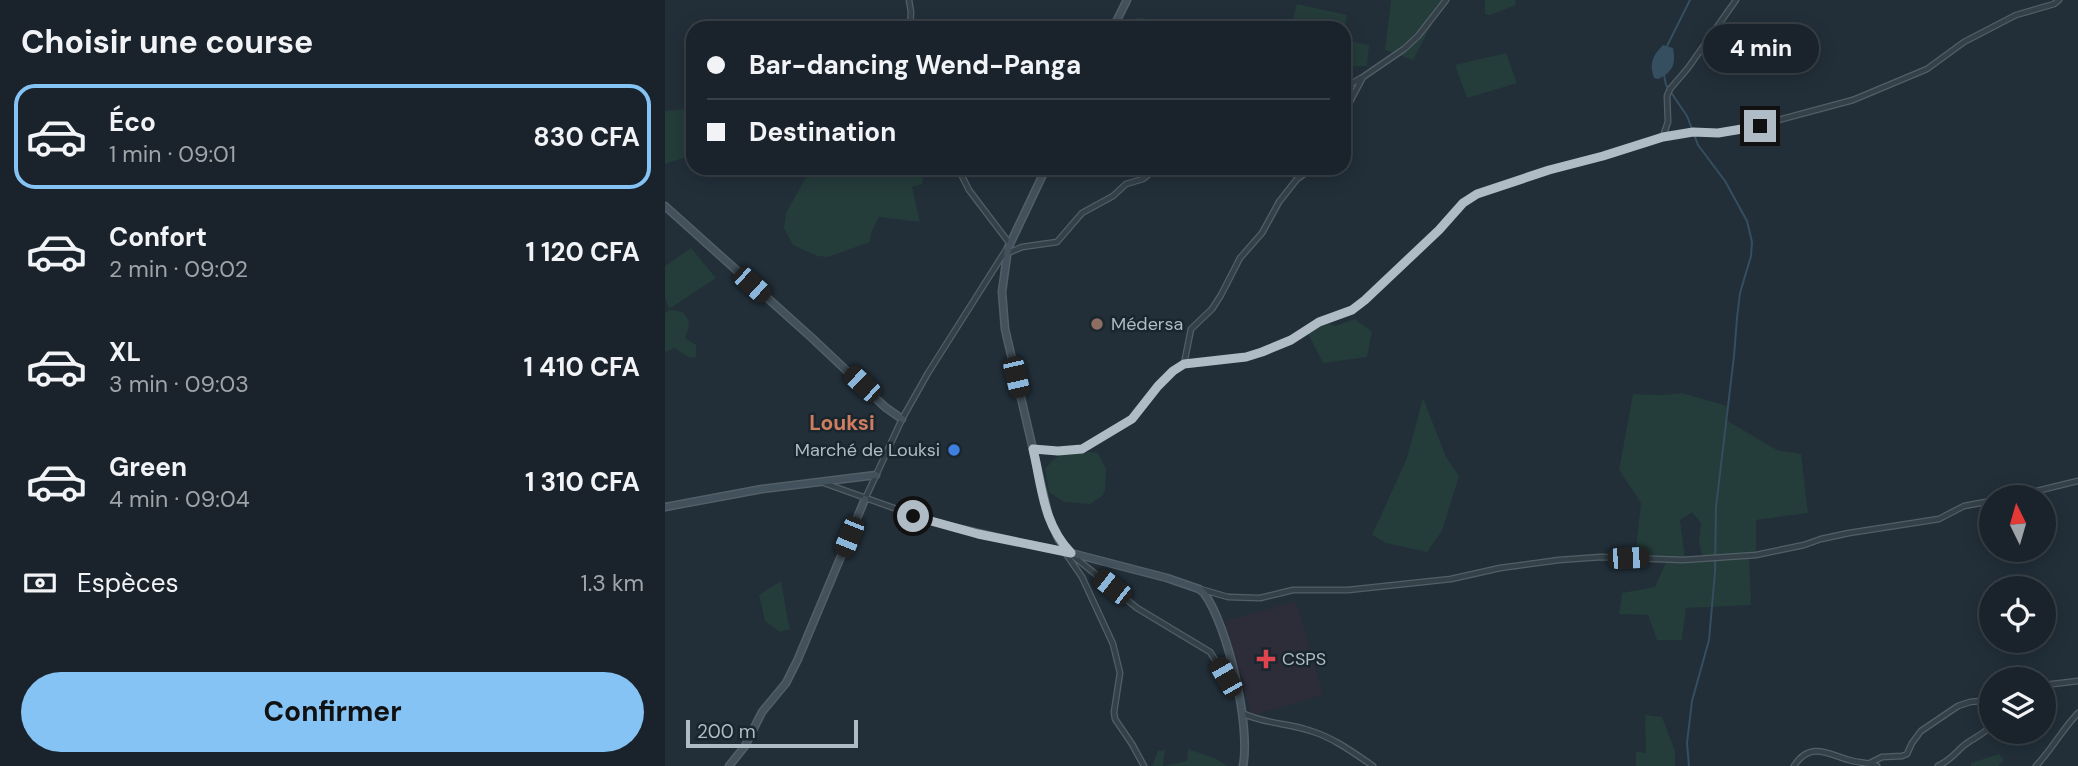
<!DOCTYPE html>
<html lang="fr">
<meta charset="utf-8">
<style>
:root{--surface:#1a232b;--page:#232b33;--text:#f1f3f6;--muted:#9fa4a9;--line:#384047;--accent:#85c3f5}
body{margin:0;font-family:"DM Sans",sans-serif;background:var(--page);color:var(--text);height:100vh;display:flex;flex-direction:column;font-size:26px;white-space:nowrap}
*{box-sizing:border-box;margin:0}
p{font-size:23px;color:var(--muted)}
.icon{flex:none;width:38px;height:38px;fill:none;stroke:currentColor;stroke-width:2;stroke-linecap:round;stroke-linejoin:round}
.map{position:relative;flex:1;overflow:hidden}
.details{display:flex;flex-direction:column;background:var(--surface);width:665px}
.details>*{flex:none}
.guide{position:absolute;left:21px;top:21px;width:665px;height:154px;border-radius:21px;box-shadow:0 4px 18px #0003,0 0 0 2px var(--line);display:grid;align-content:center;height:154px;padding:0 21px;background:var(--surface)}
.needle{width:46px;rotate:355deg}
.tools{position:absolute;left:1314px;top:485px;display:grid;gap:14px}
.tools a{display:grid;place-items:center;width:77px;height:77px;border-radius:50%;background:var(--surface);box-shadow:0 4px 18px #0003,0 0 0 2px var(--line);font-size:35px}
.scale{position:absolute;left:21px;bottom:18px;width:172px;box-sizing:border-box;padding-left:7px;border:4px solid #b0bcc5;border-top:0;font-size:19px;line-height:24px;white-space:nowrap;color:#b0bcc5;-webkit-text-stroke:5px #1a262e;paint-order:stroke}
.end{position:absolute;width:32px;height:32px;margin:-16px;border:9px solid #b0bcc5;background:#111;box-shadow:0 0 0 4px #111}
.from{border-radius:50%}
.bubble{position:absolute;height:49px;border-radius:24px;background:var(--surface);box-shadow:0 4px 18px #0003,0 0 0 2px var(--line);font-size:23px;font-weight:700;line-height:49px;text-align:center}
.car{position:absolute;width:21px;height:42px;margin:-21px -10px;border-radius:9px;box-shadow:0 0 5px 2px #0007;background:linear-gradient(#222 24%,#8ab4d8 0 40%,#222 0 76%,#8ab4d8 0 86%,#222 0)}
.guide b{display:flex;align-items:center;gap:24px;height:66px;font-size:26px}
.guide b+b{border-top:2px solid var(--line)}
.guide i{width:18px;height:18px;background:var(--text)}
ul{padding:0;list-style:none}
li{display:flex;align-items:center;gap:21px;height:105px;margin:0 14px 10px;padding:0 7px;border:4px solid transparent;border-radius:21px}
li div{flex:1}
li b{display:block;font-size:26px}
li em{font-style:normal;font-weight:700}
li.active{border-color:var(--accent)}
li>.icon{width:63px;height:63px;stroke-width:1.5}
h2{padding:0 21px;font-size:32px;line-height:84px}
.pay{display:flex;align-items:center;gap:18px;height:77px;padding:0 21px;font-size:26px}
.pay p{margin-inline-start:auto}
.cta{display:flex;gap:14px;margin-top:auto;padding:14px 21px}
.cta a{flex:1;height:80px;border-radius:42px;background:var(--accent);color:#111;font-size:28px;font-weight:700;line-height:80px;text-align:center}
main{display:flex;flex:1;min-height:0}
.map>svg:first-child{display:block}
.medical{fill:#2d2d3a}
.green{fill:#243c3a;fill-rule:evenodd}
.water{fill:#354e60}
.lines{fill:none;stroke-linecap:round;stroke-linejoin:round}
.stream{stroke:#354e60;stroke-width:2}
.street-casing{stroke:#535f67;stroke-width:7}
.secondary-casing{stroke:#535f67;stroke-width:9}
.street{stroke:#354149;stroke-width:4.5}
.secondary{stroke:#43515c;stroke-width:6}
.route{stroke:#b0bcc5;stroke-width:9}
.education-dot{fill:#8d6e63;stroke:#1a262e;stroke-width:2.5}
.shop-dot{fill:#3f7fe0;stroke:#1a262e;stroke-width:2.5}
.health-dot{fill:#e0444e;stroke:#1a262e;stroke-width:2.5}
.labels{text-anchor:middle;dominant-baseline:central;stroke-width:5;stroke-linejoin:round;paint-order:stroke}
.poi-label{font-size:18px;fill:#b0bcc5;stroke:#1a262e;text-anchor:start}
.quarter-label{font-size:21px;font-weight:bold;fill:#d17d5f;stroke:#1a262e}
</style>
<main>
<section class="details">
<h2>Choisir une course</h2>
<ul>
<li class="active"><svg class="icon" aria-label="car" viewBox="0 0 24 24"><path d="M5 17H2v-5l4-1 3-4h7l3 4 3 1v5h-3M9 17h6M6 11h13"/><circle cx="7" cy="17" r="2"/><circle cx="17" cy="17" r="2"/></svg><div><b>Éco</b><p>1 min · 09:01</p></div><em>830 CFA</em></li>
<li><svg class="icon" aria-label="car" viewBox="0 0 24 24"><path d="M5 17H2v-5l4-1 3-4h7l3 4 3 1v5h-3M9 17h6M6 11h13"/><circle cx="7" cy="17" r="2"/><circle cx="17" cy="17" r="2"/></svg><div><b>Confort</b><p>2 min · 09:02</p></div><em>1 120 CFA</em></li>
<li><svg class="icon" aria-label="car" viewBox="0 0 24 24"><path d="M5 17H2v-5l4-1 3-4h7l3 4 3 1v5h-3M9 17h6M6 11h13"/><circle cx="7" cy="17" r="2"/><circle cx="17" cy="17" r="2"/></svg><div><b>XL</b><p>3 min · 09:03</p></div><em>1 410 CFA</em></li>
<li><svg class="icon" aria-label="car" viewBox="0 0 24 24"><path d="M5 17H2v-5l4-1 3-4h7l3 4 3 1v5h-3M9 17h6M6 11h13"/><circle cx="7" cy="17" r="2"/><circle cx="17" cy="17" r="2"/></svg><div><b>Green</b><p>4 min · 09:04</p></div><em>1 310 CFA</em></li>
</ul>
<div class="pay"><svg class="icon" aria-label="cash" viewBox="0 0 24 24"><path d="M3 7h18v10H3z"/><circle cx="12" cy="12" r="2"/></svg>Espèces<p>1.3 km</p></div>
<div class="cta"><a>Confirmer</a></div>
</section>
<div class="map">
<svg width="1413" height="766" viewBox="0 0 1413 766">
<rect width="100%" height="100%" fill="#222f39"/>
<path class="medical" d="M631,601L658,695L587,715L560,621Z"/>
<path class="green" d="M726,0H780L748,60L720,50Z
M820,0H850L851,5L825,15L820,14Z
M632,4L682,15L679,28H625Z
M472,18H480L492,28H460L462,22Z
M679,40L704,45L702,66L679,67Z
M841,53L852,83L802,98L790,65Z
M28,108V151H25L24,156L0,164V111Z
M151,168H260L257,184L247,187L255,222L214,217L206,233L205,242L163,257L152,256L128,245L119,228L121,213L140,179Z
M26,248L51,278L4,309L0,297V266Z
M5,310L18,312C27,323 24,326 20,338L31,345V357L25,358L10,348L0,352V313Z
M690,319L707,332L702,357L658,363L642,332L653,324L661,322L670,326Z
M1017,393L1062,406L1061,420L1112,450L1136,454L1143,513L1091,520V554L1084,555L1086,605L1021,608L1017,640H992L983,615L954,614L957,593L990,587L1003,558L970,556L976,503L954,470L968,394L996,395ZM1027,512L1036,523L1034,543L1038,558L1020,559L1015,520Z
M758,398L781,457L794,476L777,531L762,552L721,543L707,535L742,458Z
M425,452L433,453L441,469L440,490L437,496L425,504L399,502L384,492L380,469C396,450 400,454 425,452Z
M116,581L124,626L126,629L115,632L100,621L94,595Z
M980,715L997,717L1010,751V766H971V752L981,753Z
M523,749L549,758L563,766H487L493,751L500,750L498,766L522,761Z
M1334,754L1339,760L1333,766H1306V763Z"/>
<path class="water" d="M998,45L1008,48C1011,64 1008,72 993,79L989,78C984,64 987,56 998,45Z"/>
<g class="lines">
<path class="stream" d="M1002,46L1025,0
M999,75L1001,85L1022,116L1033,145L1060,181L1082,221L1087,242L1086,256L1075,293L1072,318L1069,356L1051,507L1050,572L1044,640L1027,701L1022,743L1024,766"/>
<g class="street-casing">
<path id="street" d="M244,0L246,12L245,28
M679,88L696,78
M679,113L698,77L739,49L753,36L781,0
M998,136L1003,122L1002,96L1005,89L1023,68L1071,0
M293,168L304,190L345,244
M343,253L357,247L392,242L417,213L448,196L461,184L478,179L492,168
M519,364L526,329L547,309L556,295L575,258L597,233L614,202L632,179L648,168
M368,449L392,451L417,449L467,419L493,386L508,371L519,364L581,357L597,352L626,340L654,322L687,310L700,300L774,230L798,203L812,194L884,170L938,156L998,137L1028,132L1053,133L1076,130L1188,100L1262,69L1299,42L1351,15L1389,4L1394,0
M159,483L265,521L406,553
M1347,497L1413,481
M200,499L237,419L263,373L341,250
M399,551L417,577L448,644L455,673L449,712L450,719L467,744L479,766
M407,555L472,608L545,652L572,693
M535,589L563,597L595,598L628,590H683L786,579L835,568L894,560L936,557L1018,560L1091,555L1139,545L1156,539L1184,533L1274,519L1299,506L1326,501
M1379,685L1413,681
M577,713C599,724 624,723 646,731C669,738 689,753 708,766
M1205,763L1217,757L1237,756L1242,754L1247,743L1256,731L1293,706L1305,702L1326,700
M1129,766C1145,741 1163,754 1184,760C1193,763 1203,762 1212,766
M1273,766C1283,761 1289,755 1297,747C1306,739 1318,735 1326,726
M1371,766C1387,749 1397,730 1413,713"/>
</g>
<g class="secondary-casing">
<path id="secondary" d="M448,28L462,0
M381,168L343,248L337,292L340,329L384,518L394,540L406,553L502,578L534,589L539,593C563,626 586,726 578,766
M0,206L147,338L220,407L237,419
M0,507L97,489L211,475
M64,766L80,746L97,712L121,683L133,659L200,499"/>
</g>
<use href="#street" class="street"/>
<use href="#secondary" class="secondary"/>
</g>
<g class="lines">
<path class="route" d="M248,516L313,534L406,553C378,524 377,487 368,449L393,451L417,449L467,419L493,386L508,371L519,364L581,357L597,352L626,340L654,322L687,310L700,300L774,230L798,203L812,194L884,170L938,156L998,137L1028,132L1053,133L1095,126"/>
</g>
<circle class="education-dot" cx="432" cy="324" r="7"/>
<circle class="shop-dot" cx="289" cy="450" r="7"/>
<path class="health-dot" d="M597.5 648.5h7v7h7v7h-7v7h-7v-7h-7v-7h7z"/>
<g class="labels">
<g class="poi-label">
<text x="446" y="324">Médersa</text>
<text x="275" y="450" text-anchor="end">Marché de Louksi</text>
<text x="617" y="659">CSPS</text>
</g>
<g class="quarter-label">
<text x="177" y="423">Louksi</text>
</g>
</g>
</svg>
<div class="tools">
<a><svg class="needle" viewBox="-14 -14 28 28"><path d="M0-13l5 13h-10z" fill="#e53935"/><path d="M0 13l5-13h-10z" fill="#9fa4a9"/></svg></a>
<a><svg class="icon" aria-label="locate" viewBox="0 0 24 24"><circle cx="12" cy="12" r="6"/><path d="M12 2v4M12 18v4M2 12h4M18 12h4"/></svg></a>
<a><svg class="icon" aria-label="layers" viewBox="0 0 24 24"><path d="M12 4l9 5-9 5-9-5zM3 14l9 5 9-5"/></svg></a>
</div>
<div class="scale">200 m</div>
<i class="end from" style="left:248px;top:516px"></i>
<i class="end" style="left:1095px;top:126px"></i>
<div class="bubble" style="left:1038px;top:24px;width:116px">4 min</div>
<i class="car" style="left:87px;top:285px;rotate:132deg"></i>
<i class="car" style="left:351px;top:377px;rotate:167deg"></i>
<i class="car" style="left:197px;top:384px;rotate:313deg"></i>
<i class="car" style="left:184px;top:537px;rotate:202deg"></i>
<i class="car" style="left:963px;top:558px;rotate:88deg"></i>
<i class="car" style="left:447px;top:587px;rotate:308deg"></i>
<i class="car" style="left:561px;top:677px;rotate:330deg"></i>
<div class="guide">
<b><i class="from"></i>Bar-dancing Wend-Panga</b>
<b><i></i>Destination</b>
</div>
</div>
</main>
